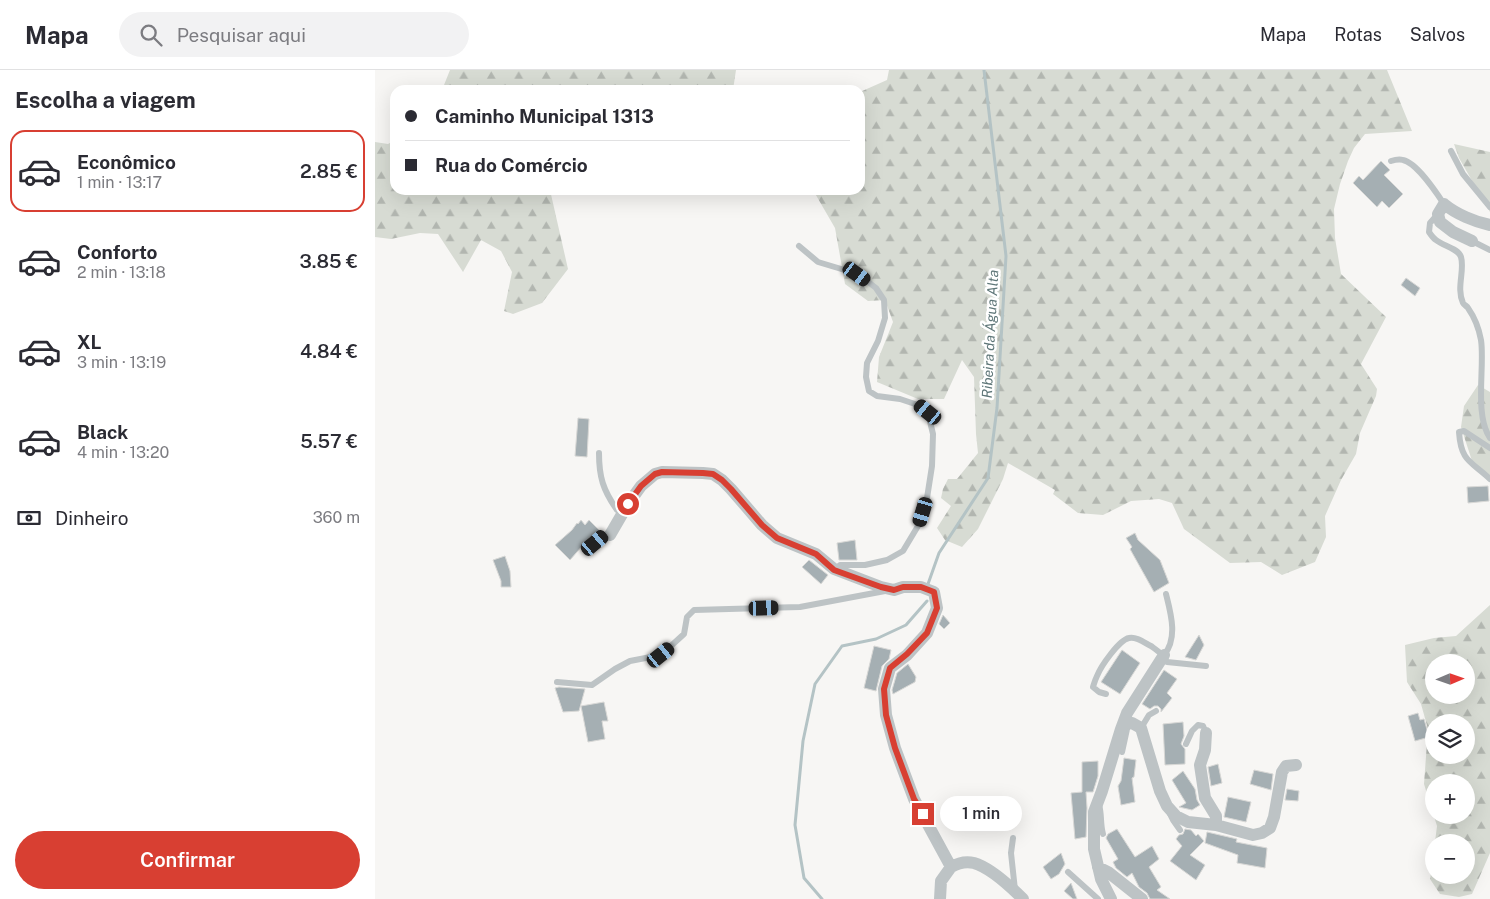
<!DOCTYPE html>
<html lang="pt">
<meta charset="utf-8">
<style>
:root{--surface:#fff;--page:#f2f2f3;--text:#2b2b33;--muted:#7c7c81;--line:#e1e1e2;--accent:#d83f32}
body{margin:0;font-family:"Public Sans",sans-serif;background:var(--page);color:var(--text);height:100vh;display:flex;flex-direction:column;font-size:19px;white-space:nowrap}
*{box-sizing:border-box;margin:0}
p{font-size:16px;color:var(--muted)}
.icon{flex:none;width:28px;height:28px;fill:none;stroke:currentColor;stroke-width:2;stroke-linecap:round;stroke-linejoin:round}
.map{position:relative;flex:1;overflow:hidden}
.panel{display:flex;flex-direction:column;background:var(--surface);width:375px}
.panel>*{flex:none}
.banner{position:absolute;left:15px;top:15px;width:475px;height:110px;border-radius:15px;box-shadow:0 5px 20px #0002;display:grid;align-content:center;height:110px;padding:0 15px;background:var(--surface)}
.needle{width:32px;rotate:88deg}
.tools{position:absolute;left:1050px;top:584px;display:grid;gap:10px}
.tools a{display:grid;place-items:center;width:50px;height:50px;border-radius:50%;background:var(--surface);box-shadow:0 5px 20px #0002;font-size:25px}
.end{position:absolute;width:22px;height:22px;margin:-11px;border:6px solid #d83f32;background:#fff;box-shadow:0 0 0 2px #fff}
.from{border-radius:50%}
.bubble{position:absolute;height:35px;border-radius:18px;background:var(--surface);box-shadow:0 5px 20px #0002;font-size:16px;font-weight:600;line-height:35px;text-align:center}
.car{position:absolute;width:15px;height:30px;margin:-15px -8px;border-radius:6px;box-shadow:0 0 4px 1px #0007;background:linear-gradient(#222 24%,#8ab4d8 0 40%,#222 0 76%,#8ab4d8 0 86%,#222 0)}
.banner b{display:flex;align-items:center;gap:18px;height:48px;font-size:19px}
.banner b+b{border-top:1px solid var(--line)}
.banner i{width:12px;height:12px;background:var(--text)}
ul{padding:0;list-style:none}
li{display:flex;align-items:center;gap:15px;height:82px;margin:0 10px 8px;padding:0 5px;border:2px solid transparent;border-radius:15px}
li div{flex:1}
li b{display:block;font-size:19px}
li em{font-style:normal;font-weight:600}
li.on{border-color:var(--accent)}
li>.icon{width:45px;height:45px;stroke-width:1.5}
h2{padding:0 15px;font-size:22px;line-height:60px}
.pay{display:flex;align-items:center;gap:12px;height:55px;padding:0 15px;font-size:19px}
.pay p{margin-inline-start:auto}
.button{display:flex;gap:10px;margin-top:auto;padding:10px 15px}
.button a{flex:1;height:58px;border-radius:30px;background:var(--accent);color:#fff;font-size:20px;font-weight:600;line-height:58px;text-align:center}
header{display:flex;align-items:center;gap:30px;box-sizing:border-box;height:70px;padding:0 25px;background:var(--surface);border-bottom:1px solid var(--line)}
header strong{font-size:24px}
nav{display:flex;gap:28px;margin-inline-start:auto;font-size:18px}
.search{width:350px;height:45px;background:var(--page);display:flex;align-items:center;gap:12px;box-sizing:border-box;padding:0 18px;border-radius:28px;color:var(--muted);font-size:19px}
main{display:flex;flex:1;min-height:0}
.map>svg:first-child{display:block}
.forest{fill:url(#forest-firs);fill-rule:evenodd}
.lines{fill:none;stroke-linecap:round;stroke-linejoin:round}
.stream{stroke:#b4c3c5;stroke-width:3}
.building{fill:#a5afb3;stroke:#d8d8d6}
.lane{stroke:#bdc3c5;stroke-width:6}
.street{stroke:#bdc3c5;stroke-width:12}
.route{stroke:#d83f32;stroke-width:6}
.labels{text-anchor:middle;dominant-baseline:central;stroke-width:5;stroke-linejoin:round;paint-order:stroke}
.water-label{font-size:14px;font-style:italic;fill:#5e7678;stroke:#fff}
</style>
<header>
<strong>Mapa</strong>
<div class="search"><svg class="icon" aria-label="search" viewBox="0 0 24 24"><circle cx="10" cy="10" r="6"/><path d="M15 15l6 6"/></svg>Pesquisar aqui</div>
<nav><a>Mapa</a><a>Rotas</a><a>Salvos</a></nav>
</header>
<main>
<section class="panel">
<h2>Escolha a viagem</h2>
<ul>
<li class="on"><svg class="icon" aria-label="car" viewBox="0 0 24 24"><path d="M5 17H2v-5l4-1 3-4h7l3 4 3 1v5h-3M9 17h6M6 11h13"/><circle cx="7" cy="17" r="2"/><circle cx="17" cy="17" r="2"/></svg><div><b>Econômico</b><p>1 min · 13:17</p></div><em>2.85 €</em></li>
<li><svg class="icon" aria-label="car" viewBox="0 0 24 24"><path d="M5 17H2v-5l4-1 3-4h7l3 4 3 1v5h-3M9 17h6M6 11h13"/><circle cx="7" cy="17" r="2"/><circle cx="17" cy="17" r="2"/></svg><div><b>Conforto</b><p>2 min · 13:18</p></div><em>3.85 €</em></li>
<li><svg class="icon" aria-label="car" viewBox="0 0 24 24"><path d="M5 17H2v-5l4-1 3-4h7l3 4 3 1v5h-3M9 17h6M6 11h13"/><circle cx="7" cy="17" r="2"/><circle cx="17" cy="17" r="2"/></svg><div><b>XL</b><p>3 min · 13:19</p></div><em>4.84 €</em></li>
<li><svg class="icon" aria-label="car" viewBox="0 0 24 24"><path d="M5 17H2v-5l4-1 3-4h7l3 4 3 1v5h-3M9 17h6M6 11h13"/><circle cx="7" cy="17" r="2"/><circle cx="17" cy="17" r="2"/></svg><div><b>Black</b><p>4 min · 13:20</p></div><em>5.57 €</em></li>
</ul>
<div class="pay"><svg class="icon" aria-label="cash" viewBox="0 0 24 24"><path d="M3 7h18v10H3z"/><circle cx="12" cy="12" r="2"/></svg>Dinheiro<p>360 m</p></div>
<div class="button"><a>Confirmar</a></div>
</section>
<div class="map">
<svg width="1115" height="829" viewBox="0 0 1115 829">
<defs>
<pattern id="forest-firs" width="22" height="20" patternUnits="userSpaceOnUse" patternTransform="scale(1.25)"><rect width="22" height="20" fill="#d7dbd3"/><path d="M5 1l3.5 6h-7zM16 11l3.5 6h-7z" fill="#b2b6b0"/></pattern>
</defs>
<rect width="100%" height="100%" fill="#f7f6f4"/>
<path class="forest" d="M75,0H361L358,20H67Z
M514,0H1012L1037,61L990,64L979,78L973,91L965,114L959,139L960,168L966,204L1011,247L986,294L1002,319L1001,326L985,363L981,384L966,410L950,446L951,467L940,492L907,505L886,492L855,493L809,459L797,433L784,429L756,431L728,445L703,443L678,424L680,420L633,393L628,409L603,459L587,477L570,470L562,458L576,436L566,428L568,419L573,409H582L603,383L601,364L599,307L587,290L569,329H543L502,312L504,287L518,252L510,230L493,231L470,214L460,158L438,120H485V22L512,10Z
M20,70V120H175L193,199L167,233L138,244L129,241L137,202L126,181L106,170L88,202L63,164L45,163L16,169L0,167V72L13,74Z
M1079,74L1115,82V142L1084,88Z
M1103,315L1115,322V408L1098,394L1086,357L1089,336Z
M1115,535V783L1097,824L1084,827L1065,824L1055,809L1059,788V805H1091V772H1060L1062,756L1049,714L1053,659L1046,634L1032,612L1030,575L1059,568L1081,566ZM1059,592H1091V625H1059ZM1059,652H1091V685H1059ZM1059,712H1091V745H1059Z"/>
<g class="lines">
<path class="stream" d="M553,514L564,483L613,408L622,338L631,186L609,0
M447,829L429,808L420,755L428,671L440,614L467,576L501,569L531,555L552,531"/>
</g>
<path class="building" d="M1006,91L1015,100L1009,105L1028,124L1014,138L1007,131L1002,137L978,113L984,106L988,110Z
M1031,208L1045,218L1040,226L1026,215Z
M203,348L214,349L212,387L200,386Z
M1113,416L1114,431L1093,433L1092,417Z
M206,450L210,455L214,450L226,462L217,469L215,467L195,490L180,475L197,460L202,453L203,454Z
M760,463L763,470L785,490L794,513L779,522L755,479L757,477L751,468Z
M480,470L482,490H464L462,473Z
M130,486L135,501L136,517H126V511L118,490Z
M434,490L453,505L446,514L427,497Z
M568,545L575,553L569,559L564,554Z
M824,565L829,575L821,590L810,587Z
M499,576L516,580L514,589L507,596L501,621L489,618Z
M747,580L765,593L745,624L726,612Z
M533,594L541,607L540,612L518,624L517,620L522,603Z
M789,600L802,609L792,623L797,628L786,642V639L783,636H779L775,639L767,634Z
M184,617L210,619L204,641L188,642L180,618Z
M229,632L233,651H227L230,669L213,672L206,636Z
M1043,643L1045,650L1049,649L1054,667L1040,671L1033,646Z
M808,652L809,666L806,674L810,679V694L790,695L788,654Z
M749,688L761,690L759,707L757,708L760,732L746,735L743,716L746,711Z
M723,691V706L718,722H711L712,738L711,767L700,769L696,723L707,722V692Z
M843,694L847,713L836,716L833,697Z
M879,700L898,704L896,720L875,714Z
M808,701L820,719L822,730L825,735L817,740L804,737L811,733L797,710Z
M912,719L924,721L923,731L910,730Z
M853,727L876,732L871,752L849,747Z
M742,759L760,787L777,776L784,789L774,797L786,817L782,820L795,829H775L772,823L764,817L757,803L752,807L741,798L738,792L743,789L731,768L733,764Z
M810,759L816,760L821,766L823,764L829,771L815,785L830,795L821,810L795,791L807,776L801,769L804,765L808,764Z
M832,762L862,769L861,772L892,778L890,798L862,793L863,785L830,773Z
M686,783L690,794L684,804L676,809L668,797Z
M696,813L702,829H698L689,821Z"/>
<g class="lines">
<path class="lane" d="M1076,81L1088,104L1115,137
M1016,91C1019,90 1025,89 1028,90C1042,93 1061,122 1069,134
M1062,145L1055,153L1054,162C1056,165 1058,168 1061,170C1068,176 1083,178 1086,187C1090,200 1081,218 1088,233C1089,235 1092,236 1093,238C1100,248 1104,259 1106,270C1110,296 1099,345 1115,368
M1097,171L1115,180
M424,176L443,192L483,204L501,218L509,230L510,248L503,271L492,293L491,307L494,321L502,326L525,329L543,335L553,343L558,364L557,396L552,428L543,456L528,481L512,490L490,495H465L460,499
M1115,378L1089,361L1084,362C1086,392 1096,391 1115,409
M224,383C224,407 228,420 242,440L249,441
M220,473L234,462
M789,585C803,568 796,544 791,524
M182,612L217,615L240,599L255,591L286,585L309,564L312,547L319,540L425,537L510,521
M731,624L724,622L718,617C719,614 720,610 722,606C726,596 744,570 754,568C761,566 770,573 776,576C783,581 788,584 792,592L831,596
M766,658L774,645L781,641
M811,674L817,661L823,655L828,656L831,663
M747,682L752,659L756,654
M724,735C727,744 725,754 728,764
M795,744L798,750L805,760
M638,768L636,783L640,820
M693,802L723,829"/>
<path class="street" d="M1097,171L1078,162L1065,152L1063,144L1069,134C1081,144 1100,152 1115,155
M235,465L253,434L266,416L280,404L287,402L328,403L338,404L347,410L356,419L387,455L402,468L441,484L459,499L506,517L519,520L528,517H546L559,522L562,538L552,563L532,585L515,598L509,619L511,645L520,678L539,729L576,797C583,793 591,791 599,793C616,798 636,817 648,829
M749,651L757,653L766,658L785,721L792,736L801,746L813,752L841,755L878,765L887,763L895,758L899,747L907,702L911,696L921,695
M831,663L830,680L825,695L830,728L841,746V755
M723,797L733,802L767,829
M565,829L566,811L576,797
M736,829L726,809L719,779V742L727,721L746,659L752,643L789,585"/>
</g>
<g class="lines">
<path class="route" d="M253,434L266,416L280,404L287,402L328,403L338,404L347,410L356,419L387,455L402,468L441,484L459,500L506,517L519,520L528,517H546L559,522L562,538L552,563L532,584L515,598L509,619L511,645L520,678L539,729L548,744"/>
</g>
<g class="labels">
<g class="water-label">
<text transform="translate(615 264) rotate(-87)">Ribeira da Água Alta</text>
</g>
</g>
</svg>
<div class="tools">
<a><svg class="needle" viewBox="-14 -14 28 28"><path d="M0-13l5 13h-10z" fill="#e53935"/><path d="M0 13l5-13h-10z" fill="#7c7c81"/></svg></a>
<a><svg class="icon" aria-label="layers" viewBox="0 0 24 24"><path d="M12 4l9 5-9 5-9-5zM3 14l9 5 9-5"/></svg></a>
<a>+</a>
<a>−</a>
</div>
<i class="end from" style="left:253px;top:434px"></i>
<i class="end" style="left:548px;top:744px"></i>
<div class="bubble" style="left:565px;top:726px;width:82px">1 min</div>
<i class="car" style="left:482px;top:204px;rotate:126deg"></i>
<i class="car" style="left:553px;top:342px;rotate:309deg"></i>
<i class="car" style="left:548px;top:442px;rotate:197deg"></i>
<i class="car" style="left:220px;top:473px;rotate:50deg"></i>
<i class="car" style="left:389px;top:538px;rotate:88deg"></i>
<i class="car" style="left:286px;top:585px;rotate:51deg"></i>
<div class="banner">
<b><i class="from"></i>Caminho Municipal 1313</b>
<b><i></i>Rua do Comércio</b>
</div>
</div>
</main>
